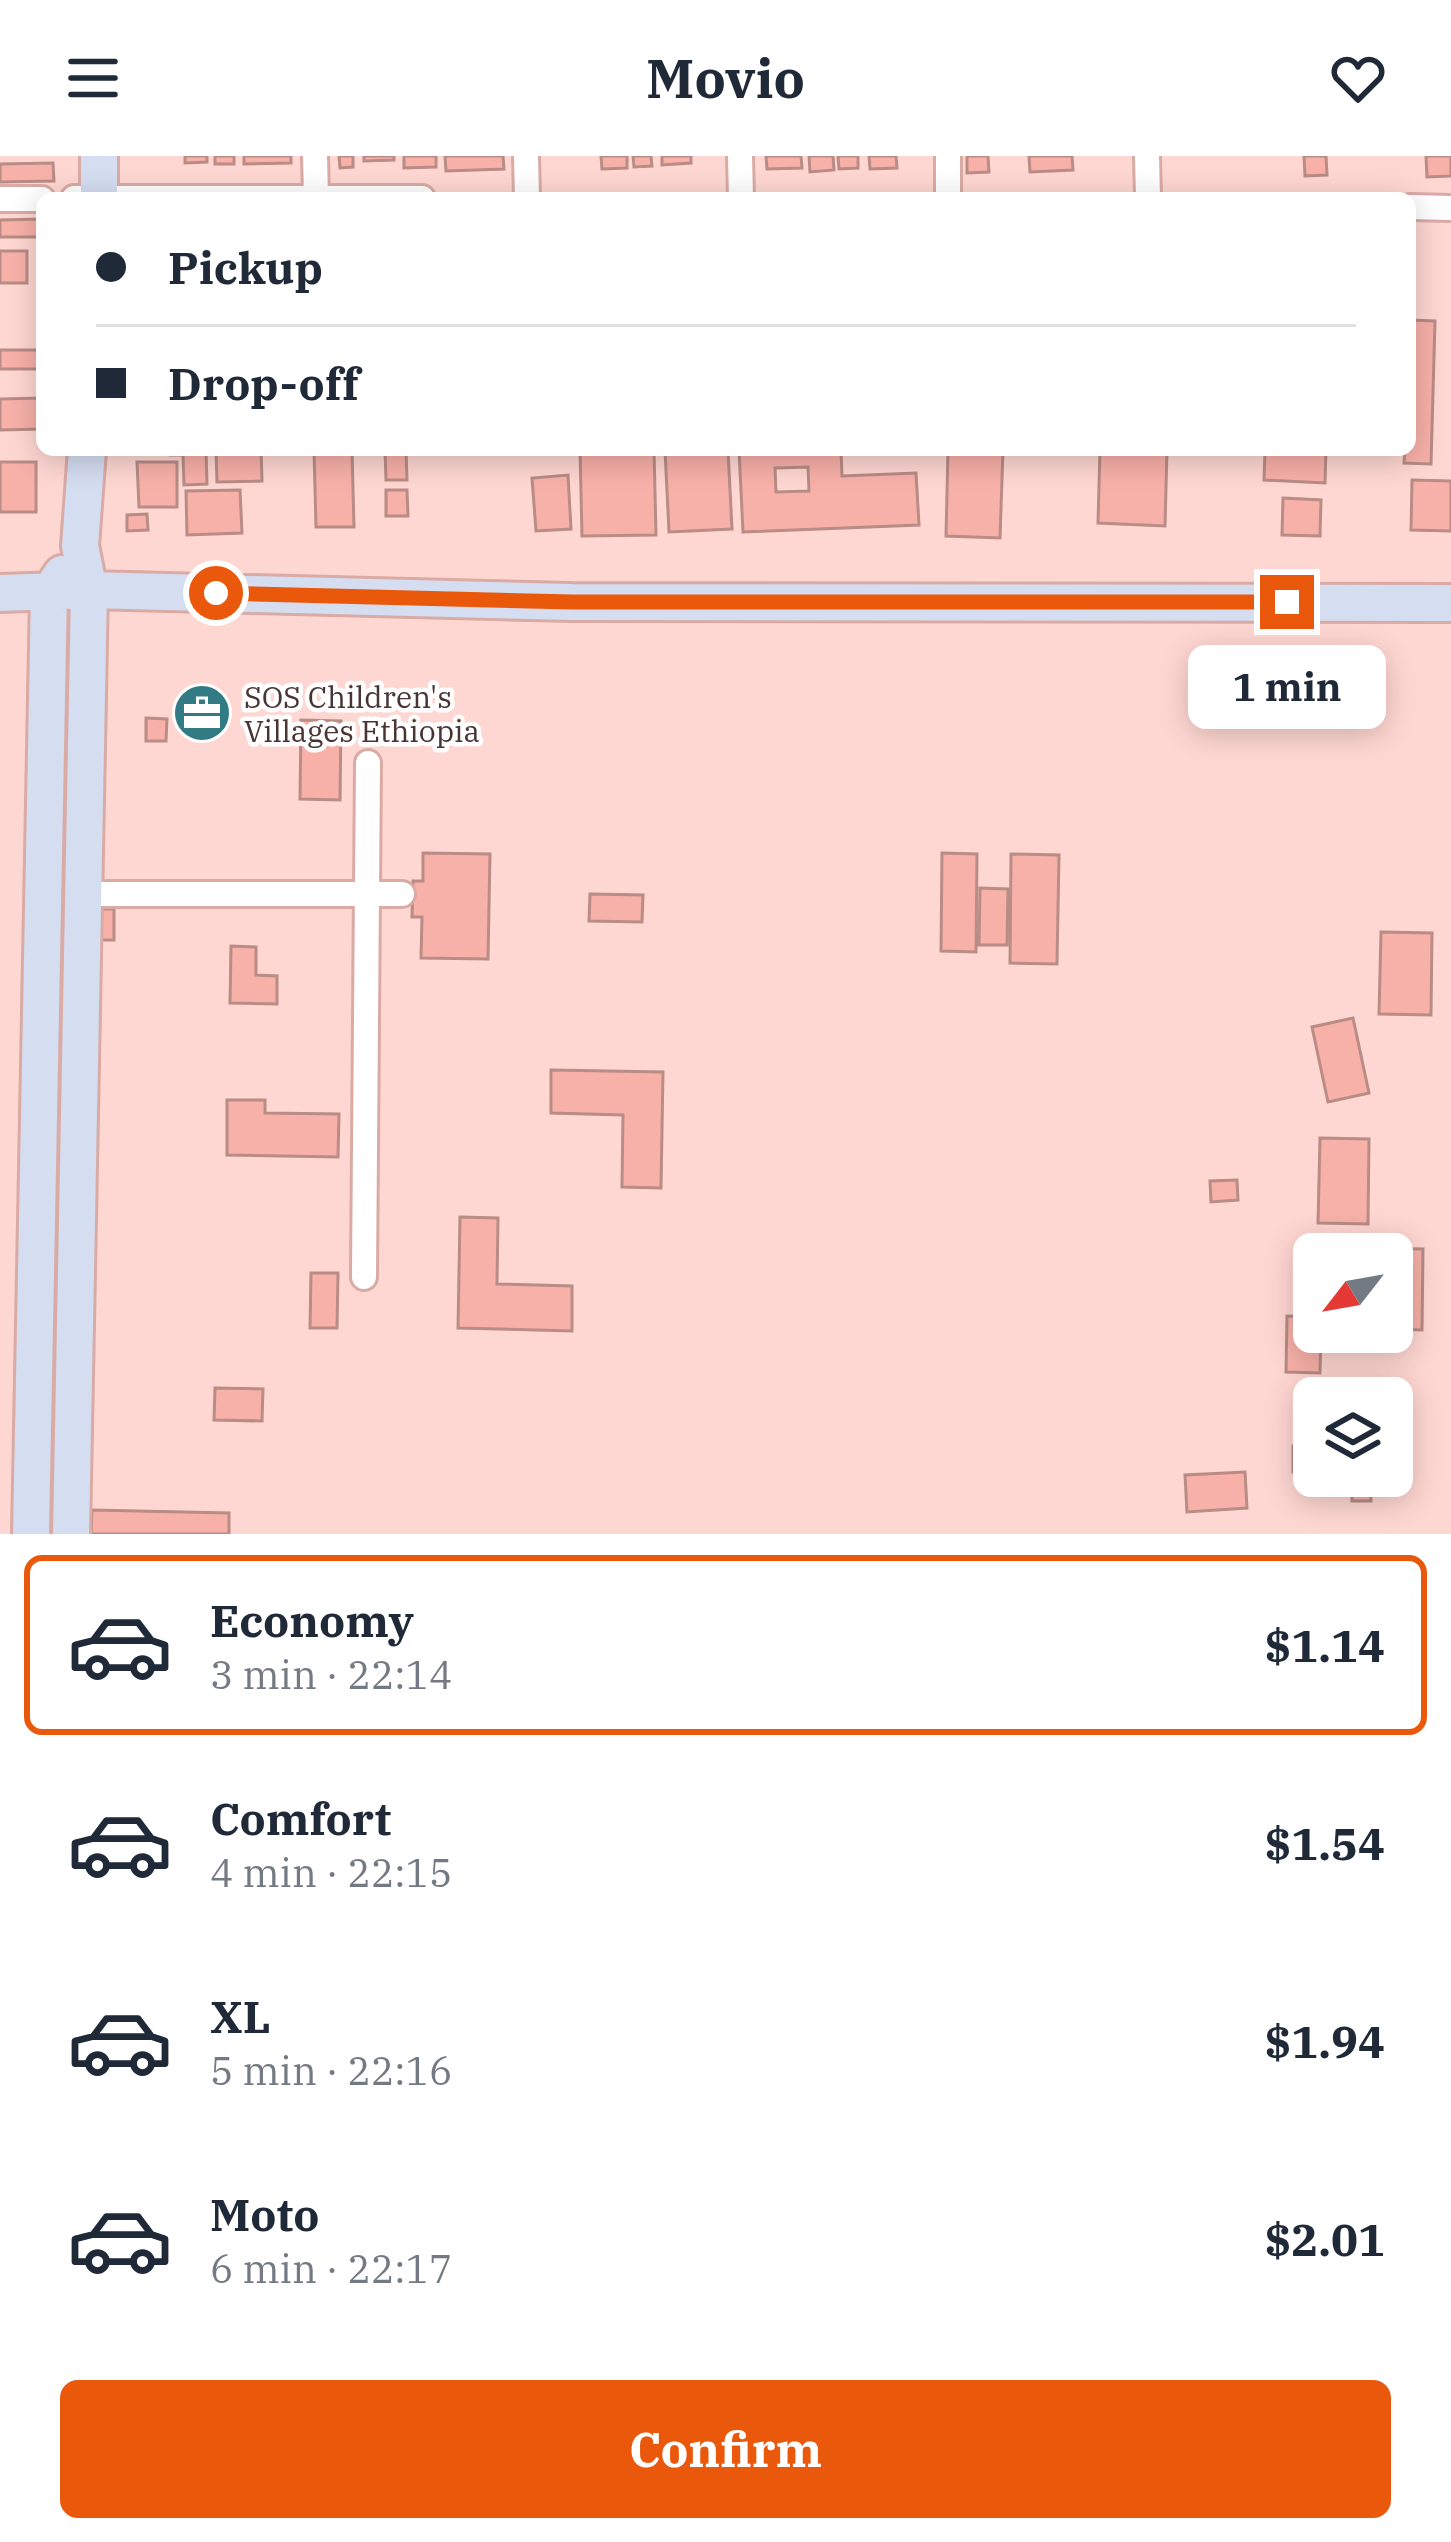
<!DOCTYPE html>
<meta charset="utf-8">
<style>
:root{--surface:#fff;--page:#f2f2f3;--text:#1f2937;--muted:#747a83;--line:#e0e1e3;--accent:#ea580c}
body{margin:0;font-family:"IBM Plex Serif",serif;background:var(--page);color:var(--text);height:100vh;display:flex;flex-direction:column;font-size:45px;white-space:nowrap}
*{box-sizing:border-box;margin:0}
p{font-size:39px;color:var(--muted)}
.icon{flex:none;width:66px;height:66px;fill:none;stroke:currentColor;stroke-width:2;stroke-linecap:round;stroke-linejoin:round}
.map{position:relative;height:1378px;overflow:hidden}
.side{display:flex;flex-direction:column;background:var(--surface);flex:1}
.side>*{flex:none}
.top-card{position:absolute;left:36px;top:36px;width:1380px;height:264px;border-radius:18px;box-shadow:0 6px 30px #0003;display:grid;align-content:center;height:264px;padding:0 60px;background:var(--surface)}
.needle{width:78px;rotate:239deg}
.tools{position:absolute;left:1293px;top:1077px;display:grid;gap:24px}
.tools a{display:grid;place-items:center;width:120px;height:120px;border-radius:18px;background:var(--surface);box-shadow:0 6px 30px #0003;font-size:60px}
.end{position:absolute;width:54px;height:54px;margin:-27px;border:15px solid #ea580c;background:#fff;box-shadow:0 0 0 6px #fff}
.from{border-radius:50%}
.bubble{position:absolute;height:84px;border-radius:18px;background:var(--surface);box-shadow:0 6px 30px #0003;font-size:39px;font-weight:700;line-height:84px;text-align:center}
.top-card b{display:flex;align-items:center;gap:42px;height:114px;font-size:45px}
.top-card b+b{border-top:3px solid var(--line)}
.top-card i{width:30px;height:30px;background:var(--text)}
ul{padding:21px 0 0;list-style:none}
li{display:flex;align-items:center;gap:36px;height:180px;margin:0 24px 18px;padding:0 36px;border:6px solid transparent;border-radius:18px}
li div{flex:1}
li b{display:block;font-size:45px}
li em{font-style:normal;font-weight:700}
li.on{border-color:var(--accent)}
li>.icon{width:108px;height:108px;stroke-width:1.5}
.action{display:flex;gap:24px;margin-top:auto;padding:24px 60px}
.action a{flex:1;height:138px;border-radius:18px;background:var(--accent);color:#fff;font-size:48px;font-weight:700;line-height:138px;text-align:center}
header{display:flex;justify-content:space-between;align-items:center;height:156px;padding:0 60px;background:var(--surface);font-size:54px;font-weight:700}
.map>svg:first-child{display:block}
.building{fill:#f8b1a9;stroke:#b98c86;stroke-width:3;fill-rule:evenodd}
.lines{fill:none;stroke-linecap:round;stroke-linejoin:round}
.street-casing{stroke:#daaba5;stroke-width:30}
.secondary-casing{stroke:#daaba5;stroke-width:42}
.street{stroke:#fff;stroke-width:24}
.secondary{stroke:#d5ddf1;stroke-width:36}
.route{stroke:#ea580c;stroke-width:15}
.labels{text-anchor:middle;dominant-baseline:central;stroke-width:9;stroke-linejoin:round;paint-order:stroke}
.poi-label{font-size:30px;fill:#483432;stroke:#fff;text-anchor:start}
</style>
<header><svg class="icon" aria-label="menu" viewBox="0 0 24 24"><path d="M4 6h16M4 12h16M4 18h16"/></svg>Movio<svg class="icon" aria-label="heart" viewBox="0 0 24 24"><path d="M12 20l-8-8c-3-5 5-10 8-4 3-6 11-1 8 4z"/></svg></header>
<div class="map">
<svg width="1451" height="1378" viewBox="0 0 1451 1378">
<rect width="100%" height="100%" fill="#ffd7d2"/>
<path class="building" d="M185,0H207V6L185,7Z
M215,0H234V8H215Z
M244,0H291V7L244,8Z
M339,0H353V11L340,12Z
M364,0H394V4L364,5Z
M404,0H436V11L404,12Z
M445,0H503L504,13L446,15Z
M601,0H627V12L602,13Z
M633,0H651L652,10L634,11Z
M662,0H691V7L662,9Z
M766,0H801L802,12L767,13Z
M809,0H833L834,14L810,16Z
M838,0H858V12L839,13Z
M869,0H896L897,12L870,13Z
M967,0H988L989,16L967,17Z
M1029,0H1072L1073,14L1030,16Z
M1304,0H1326L1327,19L1305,20Z
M1426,0H1451V20L1427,21Z
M53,7L54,25L0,26V8Z
M42,63V81H0V64Z
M0,95H27V127H0Z
M1410,164L1435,165L1431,308L1404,307L1405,294H1410Z
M0,194H42V213H0Z
M42,242V273L0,274V243Z
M170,294H206L207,328L184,329L183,299H170Z
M216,294H261L262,325L217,326Z
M314,294H352L354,371H316Z
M385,294H406L407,324H386Z
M580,294H654L656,379L582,380Z
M665,294H728L732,373L669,376Z
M739,294H841L842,320L916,317L919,369L743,376ZM808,311L809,335L776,336L775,312Z
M948,294H1003L1000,382L946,380Z
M1100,294H1167L1165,370L1098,367Z
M1265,294H1326L1325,327L1264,324Z
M0,306H36V356H0Z
M137,306H177V351H139Z
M568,319L571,373L536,375L532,322Z
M1412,324L1451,325V375L1411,374Z
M240,334L242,377L187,379L186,335Z
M386,334H407L408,360H386Z
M1283,342L1321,344L1320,380L1282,379Z
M147,358L148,374L127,375V359Z
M146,562L167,563L166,585H146Z
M301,564L341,565L340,644L300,643Z
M423,697L490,698L488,803L421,802L422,761H412L413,725H423Z
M942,697L977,698L976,796L941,795Z
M1011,698L1059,699L1057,808L1010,807Z
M980,732L1008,733L1007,789H979Z
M590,738L643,739L642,766L589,765Z
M100,753H114V784H99Z
M1381,776L1432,777L1431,859L1379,858Z
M231,790L256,791V819L277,820V848L230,847Z
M1353,862L1369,937L1328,946L1312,871Z
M551,914L663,916L661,1032L622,1031L623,959L551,957Z
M227,944H265V957L339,958L338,1001L227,999Z
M1320,982L1369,983L1368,1068L1318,1067Z
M1237,1024L1238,1044L1211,1046L1210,1025Z
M460,1061L498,1062L497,1128L572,1130V1175L458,1172Z
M1375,1092L1423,1093L1422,1174L1392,1173V1098H1375Z
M311,1117H338L337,1172H310Z
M1287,1160L1314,1161V1176H1321L1320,1217L1286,1216Z
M215,1232L263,1233L262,1265L214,1264Z
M1314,1289V1315L1293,1316V1290Z
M1245,1316L1247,1352L1187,1356L1185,1319Z
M1351,1320H1370L1371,1345H1352Z
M92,1354L229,1357V1378H91Z"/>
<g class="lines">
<g class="street-casing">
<path id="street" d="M315,0L316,40
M526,0L527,42
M740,0L741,42
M948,0V42
M1147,0L1148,42
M74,42H422
M0,43H42
M1410,51L1451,52
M84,738H402
M364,1121L368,607"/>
</g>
<g class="secondary-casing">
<path id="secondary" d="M99,42V0
M0,437L89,434L572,446L1451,447
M31,1378L49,437L62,418
M71,1378L89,434L80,390L87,294"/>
</g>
<use href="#street" class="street"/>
<use href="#secondary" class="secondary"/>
</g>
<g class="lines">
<path class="route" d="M216,437L572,446H1287"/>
</g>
<defs>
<g id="office-disc" transform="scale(3)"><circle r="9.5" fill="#337b84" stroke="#fff"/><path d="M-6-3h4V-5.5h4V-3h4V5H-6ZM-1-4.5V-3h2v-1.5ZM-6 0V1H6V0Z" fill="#fff"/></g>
</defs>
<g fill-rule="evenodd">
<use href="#office-disc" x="202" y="557"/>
</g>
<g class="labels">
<g class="poi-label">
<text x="244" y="540">SOS Children's<tspan x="244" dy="34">Villages Ethiopia</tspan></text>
</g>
</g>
</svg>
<div class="tools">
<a><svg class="needle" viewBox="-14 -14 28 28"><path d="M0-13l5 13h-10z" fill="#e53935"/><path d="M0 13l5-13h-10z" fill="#747a83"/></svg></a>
<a><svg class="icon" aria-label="layers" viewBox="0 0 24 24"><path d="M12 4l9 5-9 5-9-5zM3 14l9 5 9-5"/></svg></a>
</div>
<i class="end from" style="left:216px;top:437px"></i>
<i class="end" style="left:1287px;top:446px"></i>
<div class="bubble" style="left:1188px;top:489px;width:198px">1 min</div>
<div class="top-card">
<b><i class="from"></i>Pickup</b>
<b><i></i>Drop-off</b>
</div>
</div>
<section class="side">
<ul>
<li class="on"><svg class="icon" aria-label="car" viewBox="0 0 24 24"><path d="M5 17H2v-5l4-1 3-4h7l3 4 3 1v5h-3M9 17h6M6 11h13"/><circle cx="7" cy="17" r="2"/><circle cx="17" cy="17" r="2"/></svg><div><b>Economy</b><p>3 min · 22:14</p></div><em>$1.14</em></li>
<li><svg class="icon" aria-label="car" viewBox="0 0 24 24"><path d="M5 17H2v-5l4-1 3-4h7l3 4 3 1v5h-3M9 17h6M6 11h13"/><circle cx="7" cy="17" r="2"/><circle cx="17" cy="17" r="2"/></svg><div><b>Comfort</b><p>4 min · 22:15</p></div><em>$1.54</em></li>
<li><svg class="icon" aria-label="car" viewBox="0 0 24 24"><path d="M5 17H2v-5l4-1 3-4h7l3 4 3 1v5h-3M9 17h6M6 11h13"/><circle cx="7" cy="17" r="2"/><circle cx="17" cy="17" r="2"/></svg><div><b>XL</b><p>5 min · 22:16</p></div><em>$1.94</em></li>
<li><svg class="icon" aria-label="car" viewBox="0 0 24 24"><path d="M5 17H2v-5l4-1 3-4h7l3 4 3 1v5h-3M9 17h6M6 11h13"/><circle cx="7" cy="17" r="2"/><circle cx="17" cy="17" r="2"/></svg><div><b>Moto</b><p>6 min · 22:17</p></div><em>$2.01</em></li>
</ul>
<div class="action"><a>Confirm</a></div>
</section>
